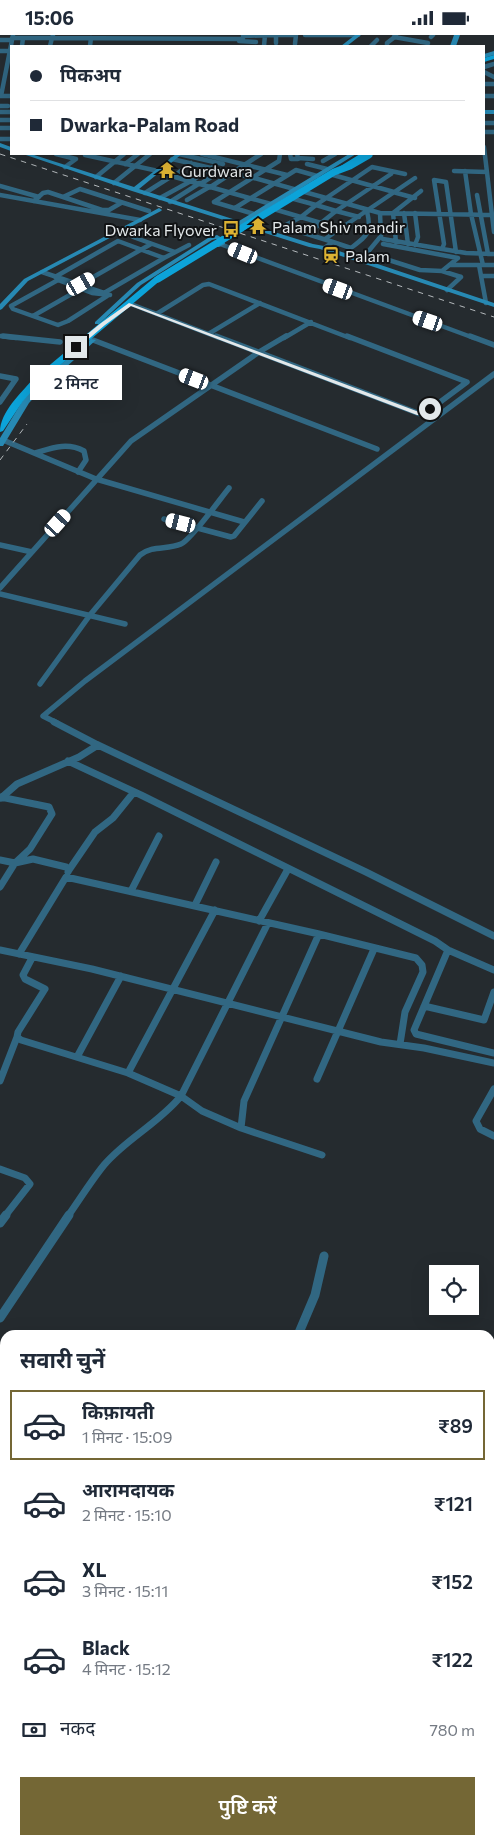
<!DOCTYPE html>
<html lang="hi">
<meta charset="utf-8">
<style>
:root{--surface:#fff;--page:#f2f2f3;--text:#1f2937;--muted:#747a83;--line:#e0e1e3;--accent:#746735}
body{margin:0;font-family:Commissioner,"Noto Sans Devanagari",sans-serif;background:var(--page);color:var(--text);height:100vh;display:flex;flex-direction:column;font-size:19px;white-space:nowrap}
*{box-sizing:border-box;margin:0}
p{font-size:16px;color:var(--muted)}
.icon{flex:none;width:28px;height:28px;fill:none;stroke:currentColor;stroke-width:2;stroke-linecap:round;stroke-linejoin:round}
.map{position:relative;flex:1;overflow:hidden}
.panel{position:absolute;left:0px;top:1295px;width:495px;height:515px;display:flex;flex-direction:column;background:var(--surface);border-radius:15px 15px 0 0;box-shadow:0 5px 20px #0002}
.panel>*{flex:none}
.hud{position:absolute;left:10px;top:10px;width:475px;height:110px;border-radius:0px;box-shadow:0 5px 20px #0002;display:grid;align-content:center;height:110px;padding:0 20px;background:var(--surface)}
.buttons{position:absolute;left:429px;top:1230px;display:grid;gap:10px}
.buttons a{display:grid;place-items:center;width:50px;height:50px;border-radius:0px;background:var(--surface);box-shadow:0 5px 20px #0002;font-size:25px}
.end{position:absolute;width:22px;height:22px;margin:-11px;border:6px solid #e3e8ea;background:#111;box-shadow:0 0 0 2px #111}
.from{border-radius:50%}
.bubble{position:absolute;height:35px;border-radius:0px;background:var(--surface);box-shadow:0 5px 20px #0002;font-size:16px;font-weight:600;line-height:35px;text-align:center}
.car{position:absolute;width:15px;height:30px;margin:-15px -8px;border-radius:6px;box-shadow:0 0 4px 1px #0007;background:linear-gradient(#fff 24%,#345 0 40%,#fff 0 76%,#345 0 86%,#fff 0)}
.hud b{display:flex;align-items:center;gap:18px;height:48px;font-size:19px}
.hud b+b{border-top:1px solid var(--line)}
.hud i{width:12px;height:12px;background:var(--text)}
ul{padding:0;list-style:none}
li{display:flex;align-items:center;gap:15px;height:70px;margin:0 10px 8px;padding:0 10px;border:2px solid transparent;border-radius:0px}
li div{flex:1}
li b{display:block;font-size:19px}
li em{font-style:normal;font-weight:600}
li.on{border-color:var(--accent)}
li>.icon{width:45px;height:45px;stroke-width:1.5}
h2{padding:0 20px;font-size:22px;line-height:60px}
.pay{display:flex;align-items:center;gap:12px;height:55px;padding:0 20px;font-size:19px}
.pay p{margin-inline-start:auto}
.action{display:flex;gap:10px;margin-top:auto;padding:10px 20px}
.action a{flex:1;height:58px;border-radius:0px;background:var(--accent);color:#fff;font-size:20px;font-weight:600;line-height:58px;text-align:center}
.status{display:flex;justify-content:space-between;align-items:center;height:35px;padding:0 25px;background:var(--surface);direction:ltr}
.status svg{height:14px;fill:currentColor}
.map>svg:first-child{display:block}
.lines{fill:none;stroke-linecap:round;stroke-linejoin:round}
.street-far3{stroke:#316782;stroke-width:4.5}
.street-far2{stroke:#316782;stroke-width:5.5}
.street-far1{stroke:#316782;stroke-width:7}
.street{stroke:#316782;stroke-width:9}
.secondary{fill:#2789b3;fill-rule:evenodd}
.primary{fill:#0ca3d9;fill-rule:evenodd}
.rail{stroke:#b4b9bc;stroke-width:1;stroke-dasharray:5.5 5.5;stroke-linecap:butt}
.primary-bridge{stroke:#0ca3d9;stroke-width:7}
.route{fill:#e3e8ea}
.labels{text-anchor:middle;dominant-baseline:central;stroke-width:4;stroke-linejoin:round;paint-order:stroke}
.far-poi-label{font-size:16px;fill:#e3e8ea;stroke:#111315;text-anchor:start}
</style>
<div class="status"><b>15:06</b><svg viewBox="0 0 49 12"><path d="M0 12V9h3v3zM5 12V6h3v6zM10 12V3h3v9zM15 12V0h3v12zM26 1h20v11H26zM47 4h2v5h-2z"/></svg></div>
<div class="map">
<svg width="494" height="1810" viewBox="0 0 494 1810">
<rect width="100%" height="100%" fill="#252b2f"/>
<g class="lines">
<path class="street-far3" d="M53,0L52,3L243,4
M305,0H358
M243,1L275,0
M394,2L428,8
M431,2L433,0
M12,3H52L50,11
M0,5H12
M239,6L256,7
M276,8V0H296L295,9
M22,11L23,3
M90,11L91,3
M264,11L265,0
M371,11L377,5
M387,11V8L396,1
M0,16H11
M484,32L494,29
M484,37L494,42
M484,49H494
M0,61H11
M1,61L13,0
M484,61H494
M0,71H8
M0,77H11
M0,85H11
M484,88H494
M0,93H11
M484,97H494
M0,104H11
M484,112L494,197
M56,119L76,124L65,132
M179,119L223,129
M202,119L287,140
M290,119L291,124H298
M297,119L298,123L313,124
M85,120L158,136
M172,124L254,143L380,178L494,180
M323,126L335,119
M125,129L138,119
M307,129L327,134
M454,136L487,137
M465,136L471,179L483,230
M157,137L271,169
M333,140L394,157
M174,141L191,128
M96,142L124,119
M191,146L213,132
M114,148L150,119
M202,148L222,135
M0,151L39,162
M212,151L261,119
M393,157L415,163
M145,158L172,141
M0,160L140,185
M477,160L488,219
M63,162L80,154L149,176
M160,163L191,146
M294,164L316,170L372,132L405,139
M187,165L211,151
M34,166L43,158L48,157L102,175H109L121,168
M170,167L200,148
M214,167L279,126L280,119
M214,167L254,179
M235,173L296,135L317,141
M277,175L321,188
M380,178L381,201L367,218L420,235L442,236
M404,178L408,209
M415,178L418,202L415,210
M316,192L336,176L359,182
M133,202L175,217
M325,204L415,143
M383,204L466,218L494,219
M333,207L351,213C368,200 372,198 367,176
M396,207L393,178L421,156
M220,209L474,303
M383,209L458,223L442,236L461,242
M324,213L333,207L288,193L286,190L301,182L316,170L336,176L391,139
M442,214L444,209L434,145L446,147L456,217
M164,223L189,210
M450,230H479L486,268
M480,230H494
M42,237L110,260L92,258L58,245V243
M481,241H494
M55,242L118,206L164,223L104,258
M58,245L11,271L13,274L58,290L68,286L107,261
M81,249L151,209
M447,255L461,242
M131,269L219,303
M158,278L203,250L209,249L350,303
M33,281L82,253
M210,298L260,268
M0,301L16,303
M284,303L311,287"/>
<path class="street-far2" d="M3,301L60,307
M216,301L420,379H424L467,347L347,301
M470,301L494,310
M93,305L377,414
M0,341L16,344L0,367
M3,405L96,444L244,487
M35,418C52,413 67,407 84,416L86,425L78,437
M164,484L231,502L234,501L262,466
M0,510L32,517
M0,553L131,406L259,317L286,301
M0,559L125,589
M40,649L90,580L140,520C153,510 167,515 181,509C191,505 220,464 229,453
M57,688L43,681L85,646L494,339"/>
<path class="street-far1" d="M54,687L98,710L366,837L494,901
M68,726L141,760L435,906L448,915L494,935
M0,762L49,772L52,779L30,814L15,828L0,852
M1,763L17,749L79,722L98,710
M0,825L15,828L33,824L66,832L69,835L68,837
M69,835L95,797L113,783L134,757
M131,856L159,801
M195,870L216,827
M259,886L288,834
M0,915L92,934L381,1007L424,1013L494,1028
M448,915L414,995L416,999L494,1018
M19,919L66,842L319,899L416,923L422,930L423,937L405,977L400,1009
M32,923L23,940L25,944L45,954L18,997L17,1002L21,1005L128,1038L181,1061L202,1076L241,1093L322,1120
M424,971L484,985L494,957
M77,1022L121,941
M128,1038L215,875
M317,1044L374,914
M0,1046L17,1002
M494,1054L476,1086L480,1094L494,1101
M241,1093L244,1066L319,899
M0,1134L25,1143L30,1149L5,1181
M68,1181C80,1164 91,1146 104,1130C126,1104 159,1088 181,1061L268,888"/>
<path class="street" d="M0,1188L6,1180
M0,1283L69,1180
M298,1300L315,1260L324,1221
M0,1385L5,1387
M0,1414L5,1405
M0,1483L5,1485
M490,1746L494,1747
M490,1800L494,1801
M434,1810L435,1805"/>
<path class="secondary" d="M355,0H361L347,11H341Z
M454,0H460L456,11H450Z
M494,16V20L484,23V19Z
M484,75H494V79H484Z
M0,108L11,112V116L0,112Z
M23,119H31L134,152L176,119H182L139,154L239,186L349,119H356L245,188L313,209L324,211L494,268V272L320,214L309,212L132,156Z
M159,173L162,175L161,176L28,246L2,274L0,275V269L24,244Z
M217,200L224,204L225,209L219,212H215L214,211L219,206L216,204L212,205L141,250L99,289H95V287L137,248L208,203Z
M91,304L96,305L42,354L29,368L3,411H0V403L23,365L36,350Z
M0,1327L5,1329V1339L0,1337Z
M490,1509L494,1511V1523L490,1521Z
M24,1805H38L36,1810H22Z"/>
<path class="primary" d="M494,20V24L484,27V23Z
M360,119H367L344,133L339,132Z
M155,242L162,244L39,348L23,366L3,396L0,397C0,377 21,358 33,344Z"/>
<path class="rail" d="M0,119L494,282
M0,425L27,389"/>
<path class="primary-bridge" d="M158,244L334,137L350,131L369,120"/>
</g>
<path class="route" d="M129,268L419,377L430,373L433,374L426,380H417L131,271L105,290L78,313H74V310L101,288Z"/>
<defs>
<g id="temple-bare" transform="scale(1.35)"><path d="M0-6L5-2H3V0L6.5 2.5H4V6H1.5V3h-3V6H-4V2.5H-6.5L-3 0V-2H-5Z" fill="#dcb233" stroke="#111315" stroke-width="2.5" paint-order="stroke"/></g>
<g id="bus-bare" transform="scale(1.35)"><path d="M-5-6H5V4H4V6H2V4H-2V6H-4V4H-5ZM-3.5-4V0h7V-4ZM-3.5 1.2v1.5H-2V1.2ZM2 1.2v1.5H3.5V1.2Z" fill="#dcb233" stroke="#111315" stroke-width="2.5" paint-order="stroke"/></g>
<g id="station-bare" transform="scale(1.35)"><path d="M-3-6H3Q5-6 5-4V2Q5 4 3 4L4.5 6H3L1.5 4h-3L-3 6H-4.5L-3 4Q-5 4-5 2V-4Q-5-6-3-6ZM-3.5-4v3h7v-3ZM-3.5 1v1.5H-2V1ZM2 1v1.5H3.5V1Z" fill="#dcb233" stroke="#111315" stroke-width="2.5" paint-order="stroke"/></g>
</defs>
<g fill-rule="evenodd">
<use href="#temple-bare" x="167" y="135"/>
<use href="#temple-bare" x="258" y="191"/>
<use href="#bus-bare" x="231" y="194"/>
<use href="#station-bare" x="331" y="220"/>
</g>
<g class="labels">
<g class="far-poi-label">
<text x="181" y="135">Gurdwara</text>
<text x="272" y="191">Palam Shiv mandir</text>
<text x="217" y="194" text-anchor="end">Dwarka Flyover</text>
<text x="345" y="220">Palam</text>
</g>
</g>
</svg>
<div class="buttons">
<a><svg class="icon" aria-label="locate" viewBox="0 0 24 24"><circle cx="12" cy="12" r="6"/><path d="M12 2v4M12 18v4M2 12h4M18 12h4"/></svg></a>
</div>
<i class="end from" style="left:430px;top:374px"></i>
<i class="end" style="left:76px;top:312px"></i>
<div class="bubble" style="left:30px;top:330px;width:92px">2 मिनट</div>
<i class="car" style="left:243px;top:218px;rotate:292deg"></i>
<i class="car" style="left:81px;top:249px;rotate:60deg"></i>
<i class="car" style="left:338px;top:254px;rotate:290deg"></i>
<i class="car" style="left:428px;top:286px;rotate:289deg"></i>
<i class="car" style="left:194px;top:344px;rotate:291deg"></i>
<i class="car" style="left:58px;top:488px;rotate:42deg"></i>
<i class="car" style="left:181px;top:488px;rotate:284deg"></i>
<div class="hud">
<b><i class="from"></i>पिकअप</b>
<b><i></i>Dwarka-Palam Road</b>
</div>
<section class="panel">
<h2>सवारी चुनें</h2>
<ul>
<li class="on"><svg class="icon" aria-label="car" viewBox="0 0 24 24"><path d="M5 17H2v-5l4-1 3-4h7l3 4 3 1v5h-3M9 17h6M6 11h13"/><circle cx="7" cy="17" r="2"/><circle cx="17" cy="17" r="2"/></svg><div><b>किफ़ायती</b><p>1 मिनट · 15:09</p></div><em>₹89</em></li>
<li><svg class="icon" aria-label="car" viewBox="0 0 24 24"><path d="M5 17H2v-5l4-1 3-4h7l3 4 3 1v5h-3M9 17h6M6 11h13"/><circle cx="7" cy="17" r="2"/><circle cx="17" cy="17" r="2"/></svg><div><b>आरामदायक</b><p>2 मिनट · 15:10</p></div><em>₹121</em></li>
<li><svg class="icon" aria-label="car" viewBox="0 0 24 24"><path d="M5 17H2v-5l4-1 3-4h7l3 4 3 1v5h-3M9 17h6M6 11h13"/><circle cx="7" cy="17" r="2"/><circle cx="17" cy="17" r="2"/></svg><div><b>XL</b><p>3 मिनट · 15:11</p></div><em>₹152</em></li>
<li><svg class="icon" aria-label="car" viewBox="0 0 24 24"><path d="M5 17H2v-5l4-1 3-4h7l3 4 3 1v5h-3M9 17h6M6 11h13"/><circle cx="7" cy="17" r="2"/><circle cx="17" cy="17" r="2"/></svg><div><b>Black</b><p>4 मिनट · 15:12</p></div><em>₹122</em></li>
</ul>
<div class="pay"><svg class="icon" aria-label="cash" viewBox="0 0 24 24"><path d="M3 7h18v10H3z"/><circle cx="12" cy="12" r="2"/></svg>नकद<p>780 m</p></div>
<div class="action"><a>पुष्टि करें</a></div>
</section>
</div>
